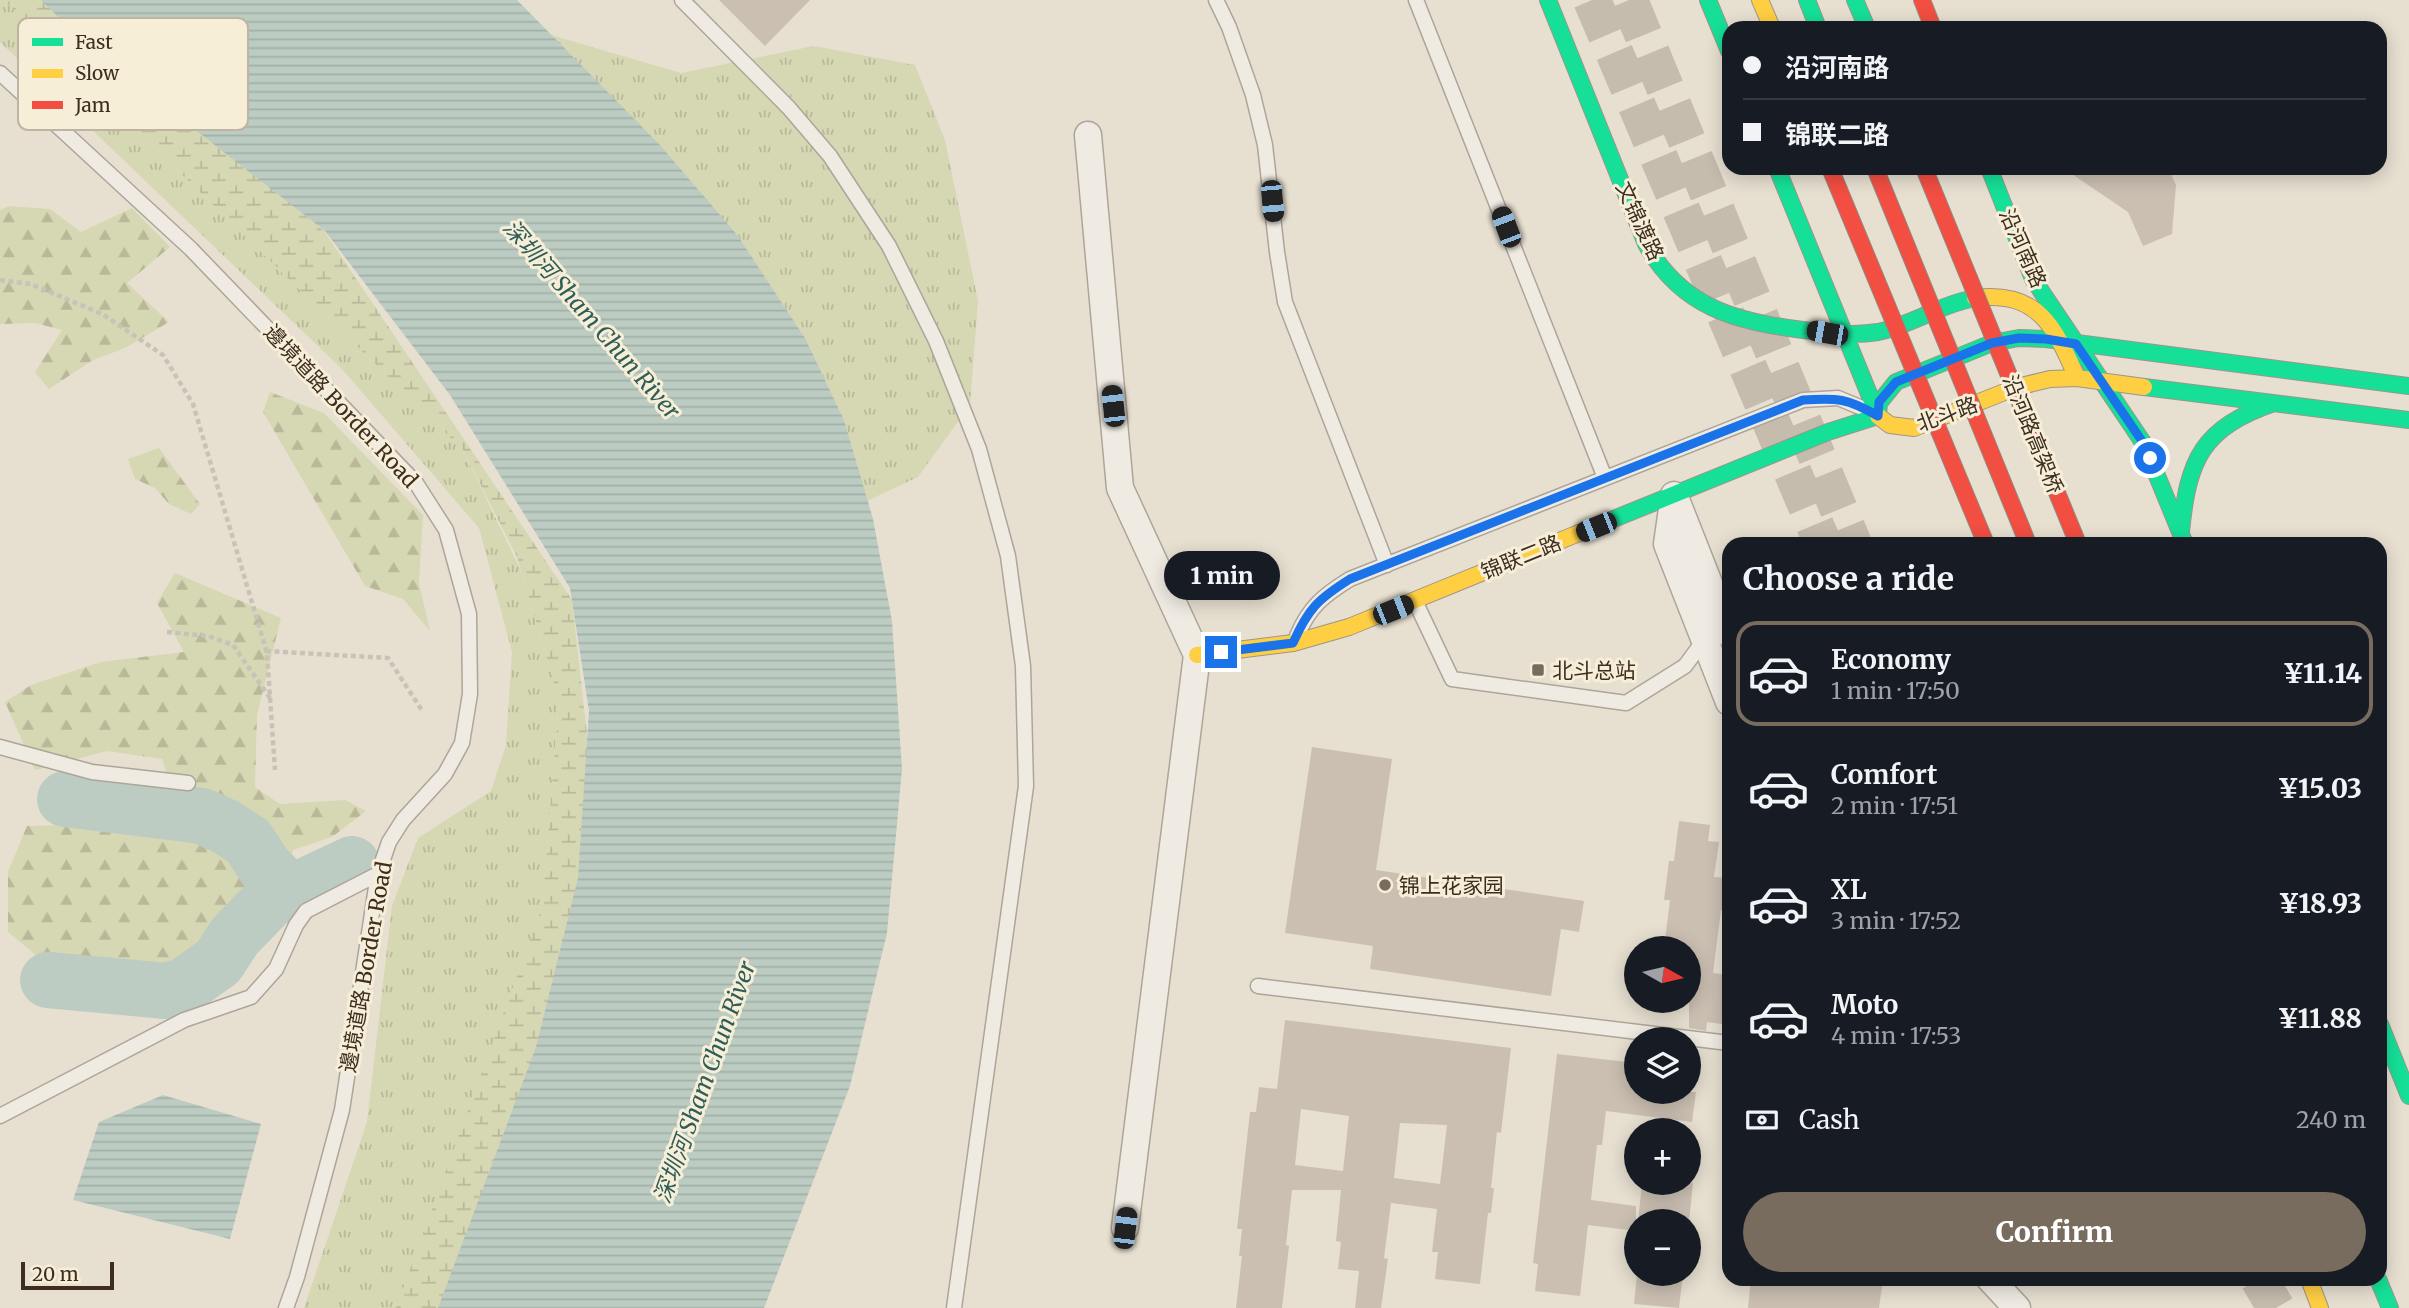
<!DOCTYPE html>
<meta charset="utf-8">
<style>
:root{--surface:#171b24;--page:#20242c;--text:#f1f3f6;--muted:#9ea1a6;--line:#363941;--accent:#786c5e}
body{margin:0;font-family:Merriweather,"Noto Sans SC",serif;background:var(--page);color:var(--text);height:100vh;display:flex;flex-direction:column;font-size:26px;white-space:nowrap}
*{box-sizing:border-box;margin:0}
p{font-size:23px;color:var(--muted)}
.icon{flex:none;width:38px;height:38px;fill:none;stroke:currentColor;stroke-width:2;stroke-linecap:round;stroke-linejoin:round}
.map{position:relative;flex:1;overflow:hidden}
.sheet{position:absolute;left:1722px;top:537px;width:665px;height:749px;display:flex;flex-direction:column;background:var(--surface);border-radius:21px;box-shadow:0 4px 18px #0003}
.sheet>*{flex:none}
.banner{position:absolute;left:1722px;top:21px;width:665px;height:154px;border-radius:21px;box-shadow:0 4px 18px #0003;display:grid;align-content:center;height:154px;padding:0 21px;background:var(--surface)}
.needle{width:46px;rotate:98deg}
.tools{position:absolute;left:1624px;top:936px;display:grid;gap:14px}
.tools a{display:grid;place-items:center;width:77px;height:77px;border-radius:50%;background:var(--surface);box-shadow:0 4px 18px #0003;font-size:35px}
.scale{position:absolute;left:21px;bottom:18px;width:93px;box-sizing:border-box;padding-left:7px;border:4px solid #3d2e20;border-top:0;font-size:19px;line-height:24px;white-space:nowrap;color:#3d2e20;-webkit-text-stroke:5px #f7eed8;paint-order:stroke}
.end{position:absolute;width:32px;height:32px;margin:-16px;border:9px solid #1a73e8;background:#fff;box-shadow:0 0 0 4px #fff}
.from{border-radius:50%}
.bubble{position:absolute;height:49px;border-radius:24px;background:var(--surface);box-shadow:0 4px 18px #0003;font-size:23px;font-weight:800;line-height:49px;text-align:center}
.car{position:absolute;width:21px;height:42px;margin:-21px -10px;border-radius:9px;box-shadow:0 0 5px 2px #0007;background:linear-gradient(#222 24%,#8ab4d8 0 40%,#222 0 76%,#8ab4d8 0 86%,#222 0)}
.banner b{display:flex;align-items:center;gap:24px;height:66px;font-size:26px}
.banner b+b{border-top:2px solid var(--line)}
.banner i{width:18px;height:18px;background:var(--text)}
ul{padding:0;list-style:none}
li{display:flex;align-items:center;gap:21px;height:105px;margin:0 14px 10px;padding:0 7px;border:4px solid transparent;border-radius:21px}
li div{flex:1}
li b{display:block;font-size:26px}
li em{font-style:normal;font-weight:800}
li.current{border-color:var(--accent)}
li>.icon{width:63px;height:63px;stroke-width:1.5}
h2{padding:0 21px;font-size:32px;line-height:84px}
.pay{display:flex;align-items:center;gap:18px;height:77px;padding:0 21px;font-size:26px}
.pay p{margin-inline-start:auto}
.cta{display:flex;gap:14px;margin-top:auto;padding:14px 21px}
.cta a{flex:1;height:80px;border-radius:42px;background:var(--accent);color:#fff;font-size:28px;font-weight:800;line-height:80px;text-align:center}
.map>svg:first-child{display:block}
.grass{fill:url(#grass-tufts)}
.forest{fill:url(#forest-firs)}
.wetland{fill:url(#wetland-marsh)}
.water{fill:url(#water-rules)}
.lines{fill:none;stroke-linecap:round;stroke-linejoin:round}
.river{stroke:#bcccc2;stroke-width:56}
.building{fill:#cbbfb2;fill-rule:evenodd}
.highway-tunnel{stroke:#c5bcae;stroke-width:38;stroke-dasharray:38 19;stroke-linecap:butt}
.lane-casing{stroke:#ada599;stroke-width:17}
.street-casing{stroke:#ada599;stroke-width:29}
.fast-casing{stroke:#9c958a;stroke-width:18}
.slow-casing{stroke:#9c958a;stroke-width:18}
.jam-casing{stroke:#9c958a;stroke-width:18}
.path{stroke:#c8c2b9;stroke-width:4.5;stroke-dasharray:5 3.5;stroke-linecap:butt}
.lane{stroke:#efebe3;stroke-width:14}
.street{stroke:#efebe3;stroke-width:26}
.fast{stroke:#16e098;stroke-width:16}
.slow{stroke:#ffcf43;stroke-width:16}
.jam{stroke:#f24e42;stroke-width:16}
.jam-bridge-casing{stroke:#928b80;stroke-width:18;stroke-linecap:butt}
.jam-bridge{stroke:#f24e42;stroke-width:16}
.route{stroke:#1a73e8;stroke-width:9}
.poi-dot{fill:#786c5e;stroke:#f7eed8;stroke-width:2.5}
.labels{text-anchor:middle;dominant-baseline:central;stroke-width:6;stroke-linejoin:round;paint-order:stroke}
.street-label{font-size:21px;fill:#3d2e20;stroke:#f7eed8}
.poi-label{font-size:21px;fill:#3d2e20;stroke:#f7eed8;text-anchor:start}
.water-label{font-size:23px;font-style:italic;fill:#2f5d5a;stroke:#f7eed8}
.key{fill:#f7eed8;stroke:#bfb4a1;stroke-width:2}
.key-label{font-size:19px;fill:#3d2e20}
</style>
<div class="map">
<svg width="2409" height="1308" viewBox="0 0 2409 1308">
<defs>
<pattern id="grass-tufts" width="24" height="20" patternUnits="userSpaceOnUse" patternTransform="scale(1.75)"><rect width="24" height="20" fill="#d6d7b3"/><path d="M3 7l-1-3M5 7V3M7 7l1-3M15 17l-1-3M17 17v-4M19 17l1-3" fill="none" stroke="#b9b99a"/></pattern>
<pattern id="forest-firs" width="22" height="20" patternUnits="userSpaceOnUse" patternTransform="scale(1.75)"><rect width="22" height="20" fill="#d6d7b3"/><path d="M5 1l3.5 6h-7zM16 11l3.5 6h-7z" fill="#b9b99a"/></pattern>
<pattern id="wetland-marsh" width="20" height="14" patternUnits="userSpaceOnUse" patternTransform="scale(1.75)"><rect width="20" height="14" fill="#d6d7b3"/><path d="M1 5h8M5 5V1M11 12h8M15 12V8" fill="none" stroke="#b9b99a"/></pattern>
<pattern id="water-rules" width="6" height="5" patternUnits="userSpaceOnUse" patternTransform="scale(1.75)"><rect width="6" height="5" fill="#bcccc2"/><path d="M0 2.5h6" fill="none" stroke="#a2b0a6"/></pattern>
</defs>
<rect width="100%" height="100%" fill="#e7e0d1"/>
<path class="grass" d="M0,0H4L463,450L521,571L559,700L542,907L397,1308H304L367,1122L392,906L418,838L491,791L506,745L512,652L479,528L342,369L0,42Z
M551,35L681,73L814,46L915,65L945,140L978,301L970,405L918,477L867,501L844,420L805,338L738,236Z"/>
<path class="forest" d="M9,206L50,209L81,232L132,208L170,247L127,283L169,322L125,348L93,360L49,389L35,372L62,330L35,323L0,324V210Z
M270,392L324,413L423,515L419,583L430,631L403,599L365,586L263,412Z
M159,448L200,504L191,514L169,504L155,488L135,479L128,459Z
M175,573L281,618L257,715L255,787L280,804L345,800L366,811L332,837L293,850L280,915L243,974L140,971L37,956L8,932V872L27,826L153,823L173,793L162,759L107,751L35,770L5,702L31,685L101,662L184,652L157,603Z"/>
<path class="wetland" d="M4,0H61L324,231L572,600L597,824L553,1020L448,1308H396L542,907L559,700L517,557L463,450Z"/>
<path class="water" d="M41,0H517L659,144L738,236L805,338L844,420L873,519L892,621L902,769L887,933L850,1086L764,1308H438L536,1047L578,878L589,711L570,588L450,395L325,231L88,46Z
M163,1095L261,1124L230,1239L73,1200L99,1122Z"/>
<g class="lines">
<path class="river" d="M65,799L202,816L226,827L248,841L265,867L290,892
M48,980L165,991L184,986L218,962L235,936L271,899L301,888L352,864"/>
</g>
<path class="building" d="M719,0H810L765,46Z
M2063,168H2168L2176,185L2172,234L2143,246L2128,212Z
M1312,747L1392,759L1376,870L1584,901L1579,932L1561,929L1551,996L1370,969L1373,946L1285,933Z
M1679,821L1710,825L1708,841L1719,842L1714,877L1729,878V911L1721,910L1713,973L1729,975V1025L1707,1022L1706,1031L1689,1028V948H1664L1670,900H1664L1669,861H1674Z
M1285,1020L1511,1048L1501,1133L1497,1132L1491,1188H1494L1491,1213H1488L1480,1284L1435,1279L1438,1252H1432L1437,1209L1391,1203L1384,1258L1388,1259L1381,1308H1355L1359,1271L1338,1269L1341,1242L1336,1241L1341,1190H1292L1286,1245L1289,1246L1282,1308H1236L1242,1256H1239L1242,1229H1237L1250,1112H1256L1259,1087L1277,1089ZM1301,1109L1349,1116L1343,1171L1295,1165ZM1400,1123L1447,1125L1440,1184L1394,1178Z
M1557,1054L1636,1063V1092H1696L1692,1122L1606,1111L1602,1145H1597L1591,1200L1636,1206V1231L1588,1225L1580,1296L1535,1291L1538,1264L1533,1263Z
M1642,1183H1693L1689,1222H1638Z
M1637,1274H1683L1679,1308L1634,1304Z
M1751,1279H1883L1879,1308H1748Z"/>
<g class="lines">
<path class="highway-tunnel" d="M1592,0L1823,544
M1629,0L1853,544
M2259,1279L2276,1308"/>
<g class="lane-casing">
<path id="lane" d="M682,0L789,108L830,156L889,246L936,341L979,449L1008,556L1023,666L1026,786L954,1308
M1216,0L1229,27L1253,95L1265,145L1277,252L1285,302L1387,565
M1416,0L1605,478
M0,73L191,249L416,483L446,530L469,614L470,694L462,743L445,774L403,820L389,842L378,874L342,1110L297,1277L286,1308
M1415,601L1452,679L1626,703L1685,666L1707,636
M1297,636C1309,607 1324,595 1350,579L1803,400L1838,398L1867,410
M0,747L92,772L188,783
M1258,986L1729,1043
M0,1116L184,1020L251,997L276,969L296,925L306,911L378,874"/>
</g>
<g class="street-casing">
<path id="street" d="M1088,135L1120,488L1197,655L1125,1228
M1674,495L1667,544L1729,702
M1675,497L1729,634
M1990,1279L2017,1308"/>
</g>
<g class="fast-casing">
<path id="fast" d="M1548,0L1646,244C1681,307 1736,322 1803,330C1828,333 1854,336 1878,332C1912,325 1941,304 1975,298
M1708,0L1729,51
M1807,0L1818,28
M1855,0L1867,28
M1777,168L1878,416
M1989,168L2033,279L2144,444L2185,544
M2144,387L2409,420
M1878,416L1879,403L1896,382L1992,343L2019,338L2046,339L2409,386
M2181,532C2188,459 2202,428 2274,403
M1579,533L1828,432L1878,416
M2380,1024L2409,1096
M2378,1279L2390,1308"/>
</g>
<g class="slow-casing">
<path id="slow" d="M1760,0L1772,28
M1975,298C2038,290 2055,327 2077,378
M1878,416L1890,425L1914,428L2017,387L2050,379L2077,378L2144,387
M1197,655L1293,643L1349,627L1579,533
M2309,1279L2320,1308"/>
</g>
<g class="jam-casing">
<path id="jam" d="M1922,0L1933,28"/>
</g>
<path class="path" d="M0,280L31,284L102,314L163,355L193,404L267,653L275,770
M167,632L208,636L233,645L270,698
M266,651L388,658L423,712"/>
<use href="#lane" class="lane"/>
<use href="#street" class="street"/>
<use href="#fast" class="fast"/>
<use href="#slow" class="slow"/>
<use href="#jam" class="jam"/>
<g class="jam-bridge-casing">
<path id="jam-bridge" d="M1830,168L1986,544
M1875,168L2028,544
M1924,168L2078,544"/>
</g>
<use href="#jam-bridge" class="jam-bridge"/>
</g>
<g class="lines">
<path class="route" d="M1221,652L1293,643C1308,609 1318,599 1350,579L1803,400C1838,398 1847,398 1878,416L1879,402L1896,382L1992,343L2019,338L2046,339L2076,344L2144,444L2150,458"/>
</g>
<g class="poi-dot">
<rect x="1531" y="663" width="14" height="14" rx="3.5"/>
<circle cx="1385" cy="885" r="7"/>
</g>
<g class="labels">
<g class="street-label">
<text transform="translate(1640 221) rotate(65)">文锦渡路</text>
<text transform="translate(2023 248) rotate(66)">沿河南路</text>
<text transform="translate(341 406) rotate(47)">邊境道路 Border Road</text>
<text transform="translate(1947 414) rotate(-20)">北斗路</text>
<text transform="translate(2033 434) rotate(68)">沿河路高架桥</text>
<text transform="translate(1521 557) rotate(-22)">锦联二路</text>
<text transform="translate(366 967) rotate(-80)">邊境道路 Border Road</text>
</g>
<g class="poi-label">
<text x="1552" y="670">北斗总站</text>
<text x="1399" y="885">锦上花家园</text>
</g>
<g class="water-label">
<text transform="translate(592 319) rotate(49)">深圳河 Sham Chun River</text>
<text transform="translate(704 1082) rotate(-70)">深圳河 Sham Chun River</text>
</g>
</g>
<rect x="18" y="18" width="230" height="112" rx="10" class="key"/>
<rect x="32" y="38" width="31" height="8" fill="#16e098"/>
<rect x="32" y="69" width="31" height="9" fill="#ffcf43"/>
<rect x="32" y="101" width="31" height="8" fill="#f24e42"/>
<g class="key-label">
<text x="75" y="49">Fast</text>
<text x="75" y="80">Slow</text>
<text x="75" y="112">Jam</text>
</g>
</svg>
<div class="tools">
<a><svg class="needle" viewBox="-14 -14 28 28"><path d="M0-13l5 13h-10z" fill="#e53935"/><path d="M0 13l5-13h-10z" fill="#9ea1a6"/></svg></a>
<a><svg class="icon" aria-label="layers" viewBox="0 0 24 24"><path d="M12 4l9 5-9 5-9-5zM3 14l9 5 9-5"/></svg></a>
<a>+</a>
<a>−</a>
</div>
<div class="scale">20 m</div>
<i class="end from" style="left:2150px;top:458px"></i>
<i class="end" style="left:1221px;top:652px"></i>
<div class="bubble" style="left:1164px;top:551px;width:116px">1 min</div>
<i class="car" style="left:1272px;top:201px;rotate:175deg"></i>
<i class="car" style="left:1506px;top:227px;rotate:339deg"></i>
<i class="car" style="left:1827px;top:333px;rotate:280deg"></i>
<i class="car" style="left:1113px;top:406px;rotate:354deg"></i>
<i class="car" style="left:1596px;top:527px;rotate:248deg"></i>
<i class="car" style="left:1393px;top:610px;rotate:68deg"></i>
<i class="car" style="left:1125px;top:1228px;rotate:7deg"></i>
<div class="banner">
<b><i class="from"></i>沿河南路</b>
<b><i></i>锦联二路</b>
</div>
<section class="sheet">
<h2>Choose a ride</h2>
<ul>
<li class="current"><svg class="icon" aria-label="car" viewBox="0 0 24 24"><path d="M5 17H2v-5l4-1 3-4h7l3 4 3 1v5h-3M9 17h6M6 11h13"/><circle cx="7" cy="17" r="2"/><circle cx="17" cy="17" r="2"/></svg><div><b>Economy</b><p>1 min · 17:50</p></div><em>¥11.14</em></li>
<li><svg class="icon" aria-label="car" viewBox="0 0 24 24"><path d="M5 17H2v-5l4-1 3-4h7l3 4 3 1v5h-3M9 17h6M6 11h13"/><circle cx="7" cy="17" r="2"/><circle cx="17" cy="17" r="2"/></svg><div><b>Comfort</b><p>2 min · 17:51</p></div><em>¥15.03</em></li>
<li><svg class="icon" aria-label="car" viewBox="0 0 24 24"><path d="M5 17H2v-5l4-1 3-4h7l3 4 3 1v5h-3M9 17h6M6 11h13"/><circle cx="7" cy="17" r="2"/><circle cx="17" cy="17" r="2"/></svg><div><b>XL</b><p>3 min · 17:52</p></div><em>¥18.93</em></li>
<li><svg class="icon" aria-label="car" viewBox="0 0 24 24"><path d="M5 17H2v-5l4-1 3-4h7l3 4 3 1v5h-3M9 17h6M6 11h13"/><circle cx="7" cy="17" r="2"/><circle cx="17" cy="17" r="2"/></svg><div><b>Moto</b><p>4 min · 17:53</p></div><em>¥11.88</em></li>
</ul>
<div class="pay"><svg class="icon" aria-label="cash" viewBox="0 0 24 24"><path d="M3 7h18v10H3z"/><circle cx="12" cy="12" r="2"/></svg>Cash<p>240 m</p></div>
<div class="cta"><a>Confirm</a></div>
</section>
</div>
